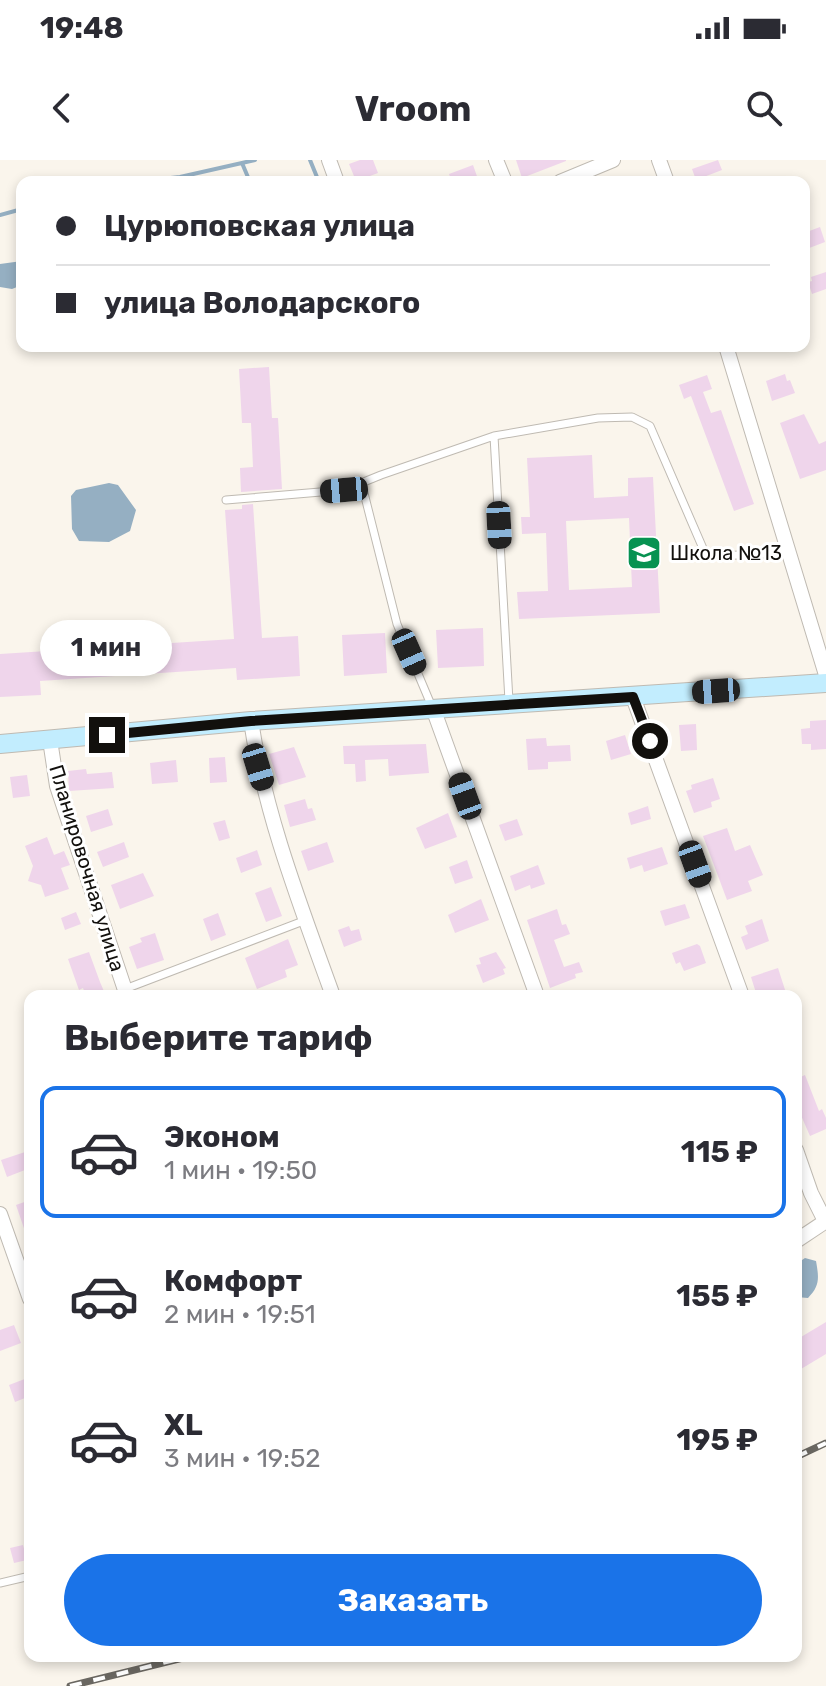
<!DOCTYPE html>
<html lang="ru">
<meta charset="utf-8">
<style>
:root{--surface:#fff;--page:#f2f2f3;--text:#2b2b33;--muted:#7c7c81;--line:#e1e1e2;--accent:#1a73e8}
body{margin:0;font-family:Rubik,sans-serif;background:var(--page);color:var(--text);height:100vh;display:flex;flex-direction:column;font-size:30px;white-space:nowrap}
*{box-sizing:border-box;margin:0}
p{font-size:26px;color:var(--muted)}
.icon{flex:none;width:44px;height:44px;fill:none;stroke:currentColor;stroke-width:2;stroke-linecap:round;stroke-linejoin:round}
.map{position:relative;flex:1;overflow:hidden}
.sheet{position:absolute;left:24px;top:830px;width:778px;height:672px;display:flex;flex-direction:column;background:var(--surface);border-radius:16px;box-shadow:0 4px 12px #0003}
.sheet>*{flex:none}
.guide{position:absolute;left:16px;top:16px;width:794px;height:176px;border-radius:16px;box-shadow:0 4px 12px #0003;display:grid;align-content:center;height:176px;padding:0 40px;background:var(--surface)}
.end{position:absolute;width:36px;height:36px;margin:-18px;border:10px solid #12100d;background:#fff;box-shadow:0 0 0 4px #fff}
.from{border-radius:50%}
.bubble{position:absolute;height:56px;border-radius:28px;background:var(--surface);box-shadow:0 4px 12px #0003;font-size:26px;font-weight:700;line-height:56px;text-align:center}
.car{position:absolute;width:24px;height:48px;margin:-24px -12px;border-radius:10px;box-shadow:0 0 6px 2px #0007;background:linear-gradient(#222 24%,#8ab4d8 0 40%,#222 0 76%,#8ab4d8 0 86%,#222 0)}
.guide b{display:flex;align-items:center;gap:28px;height:76px;font-size:30px}
.guide b+b{border-top:2px solid var(--line)}
.guide i{width:20px;height:20px;background:var(--text)}
ul{padding:0;list-style:none}
li{display:flex;align-items:center;gap:24px;height:132px;margin:0 16px 12px;padding:0 24px;border:4px solid transparent;border-radius:16px}
li div{flex:1}
li b{display:block;font-size:30px}
li em{font-style:normal;font-weight:700}
li.selected{border-color:var(--accent)}
li>.icon{width:72px;height:72px;stroke-width:1.5}
h2{padding:0 40px;font-size:36px;line-height:96px}
.action{display:flex;gap:16px;margin-top:auto;padding:16px 40px}
.action a{flex:1;height:92px;border-radius:48px;background:var(--accent);color:#fff;font-size:32px;font-weight:700;line-height:92px;text-align:center}
.status{display:flex;justify-content:space-between;align-items:center;height:56px;padding:0 40px;background:var(--surface);direction:ltr}
.status svg{height:22px;fill:currentColor}
header{display:flex;justify-content:space-between;align-items:center;height:104px;padding:0 40px;background:var(--surface);font-size:36px;font-weight:700}
.map>svg:first-child{display:block}
.water{fill:#95afc2}
.lines{fill:none;stroke-linecap:round;stroke-linejoin:round}
.stream{stroke:#95afc2;stroke-width:4}
.building{fill:#efd5eb;fill-rule:evenodd}
.lane-casing{stroke:#bfbab2;stroke-width:9}
.street-casing{stroke:#bfbab2;stroke-width:16}
.secondary-casing{stroke:#bfbab2;stroke-width:20}
.lane{stroke:#fff;stroke-width:7}
.street{stroke:#fff;stroke-width:14}
.secondary{stroke:#c2edfe;stroke-width:18}
.rail-casing{stroke:#6a6761;stroke-width:7}
.rail{stroke:#fff;stroke-width:4;stroke-dasharray:12;stroke-linecap:butt}
.route{stroke:#12100d;stroke-width:10}
.labels{text-anchor:middle;dominant-baseline:central;stroke-width:6;stroke-linejoin:round;paint-order:stroke}
.poi-label{font-size:20px;fill:#12100d;stroke:#fff;text-anchor:start}
.street-label{font-size:20px;fill:#12100d;stroke:#fff}
</style>
<div class="status"><b>19:48</b><svg viewBox="0 0 49 12"><path d="M0 12V9h3v3zM5 12V6h3v6zM10 12V3h3v9zM15 12V0h3v12zM26 1h20v11H26zM47 4h2v5h-2z"/></svg></div>
<header><svg class="icon" aria-label="back" viewBox="0 0 24 24"><path d="M15 5l-7 7 7 7"/></svg>Vroom<svg class="icon" aria-label="search" viewBox="0 0 24 24"><circle cx="10" cy="10" r="6"/><path d="M15 15l6 6"/></svg></header>
<div class="map">
<svg width="826" height="1526" viewBox="0 0 826 1526">
<rect width="100%" height="100%" fill="#faf5ec"/>
<path class="water" d="M22,101V125L12,129L0,127V104Z
M109,323L118,325L136,350L130,371L109,382L79,381L72,369L71,336L76,330Z
M805,1098L816,1101C819,1118 820,1126 808,1138L796,1137V1104Z"/>
<g class="lines">
<path class="stream" d="M310,0L319,22
M242,3L250,22
M133,22L180,17L255,0
M0,55L22,49"/>
</g>
<path class="building" d="M360,0H373L378,13L356,21L349,4Z
M516,0H566V1L522,18Z
M718,0L722,10L696,20L692,9Z
M473,5L479,22H452L449,14Z
M820,67L825,82L804,90V73Z
M826,112V129L812,134L808,122L812,121L811,117Z
M269,207L272,258H278L282,329L241,332L240,308L253,307L251,263H242L239,209Z
M785,214L787,221L790,220L795,233L772,241L766,221Z
M707,215L712,229L703,232L711,253L721,250L754,344L734,351L691,236L684,239L679,225Z
M804,254L819,284L826,281V310L800,319L780,263Z
M592,295L594,338L628,336V318L653,317L660,453L519,459L517,432L548,431L546,373L522,374L521,357H530L527,298ZM629,358L632,427L569,430L566,361Z
M253,344L262,478L298,476L300,516L237,520L236,508L40,521L41,535L0,537V494L234,479L225,350L242,349V345Z
M483,468L484,506L438,508L436,470Z
M385,473L387,513L344,516L342,475Z
M826,560V589L811,590V584H802L801,569L810,568V561Z
M696,564L697,590L681,591L679,565Z
M625,575L631,594L611,600L606,581Z
M546,578L547,586L570,585L571,601L548,602V609L528,610L526,579Z
M426,584L429,613L389,616L388,599L365,600L366,621L356,622L355,604H344L343,586Z
M294,587L306,617L279,625L269,594Z
M225,597L227,622L210,623L209,598Z
M176,600L178,622L152,624L150,603Z
M86,609L87,614L112,612L114,628L69,631L68,611Z
M27,615L30,636L13,638L10,617Z
M713,618L720,639L711,642L712,647L694,653L686,631L692,629L691,625Z
M305,639L308,649L312,648L316,660L290,667L284,645Z
M648,646L651,659L631,665L628,653Z
M108,649L113,665L91,672L86,656Z
M448,653L457,677L425,689L416,668Z
M517,659L523,675L505,681L499,665Z
M225,660L230,678L219,681L213,663Z
M727,668L735,691L750,685L763,715L748,721L752,731L727,740L703,676Z
M47,677L54,695L64,691L70,705L61,708L69,729L45,737L41,725L28,721L33,706L25,686Z
M124,682L129,697L103,707L97,692Z
M327,682L334,702L308,711L301,691Z
M662,687L668,704L644,712L642,705L630,709L627,698Z
M257,690L262,705L241,713L236,698Z
M467,700L473,718L455,724L449,707Z
M538,705L545,724L531,729L530,725L515,731L510,716Z
M143,713L154,736L120,749L111,725Z
M271,727L282,756L266,762L255,733Z
M481,739L489,760L455,773L448,755Z
M685,744L690,758L665,766L660,751Z
M557,749L562,765L566,764L570,774L554,780L564,807L579,802L583,812L575,814L576,818L550,828L527,760Z
M76,752L81,764L65,770L61,758Z
M218,753L226,775L211,781L203,759Z
M762,759L769,781L746,790L741,777L748,774L745,766Z
M349,766L351,771L359,769L362,780L344,787L338,770Z
M155,773L164,800L137,809L129,787L142,782L140,778Z
M288,779L298,805L285,810L287,817L257,829L245,798Z
M697,784L700,786L706,803L684,811L680,802L676,804L672,793Z
M89,792L100,822L106,836H86L83,828L79,830L68,799Z
M496,792L506,808L503,809L505,814L483,823L476,805L481,804L479,798Z
M778,808L787,836H757L751,817Z
M805,915L819,951L822,949L826,958V969L810,976L796,944V919Z
M25,992L30,1008L7,1017L1,1000Z
M30,1040V1080H28L16,1045Z
M826,1162V1194L796,1212V1180Z
M14,1165L21,1183L0,1191V1170Z
M30,1217V1236L15,1242L9,1225Z
M23,1385L27,1400L14,1403L10,1388Z"/>
<g class="lines">
<g class="lane-casing">
<path id="lane" d="M494,276L509,541
M362,325L397,464L432,547
M226,340L344,330L381,315L494,276L598,258L632,257L650,266L705,393L714,396L790,393
M125,829L306,760
M0,1423L30,1416"/>
</g>
<g class="street-casing">
<path id="street" d="M329,0L337,22
M496,0L505,22
M659,0L667,22
M560,22L613,0
M726,186L826,515
M633,537L742,836
M434,551L537,836
M251,561C265,655 301,747 333,836
M50,580L57,626L127,836
M796,990L811,1033L825,1061
M0,1054L30,1139
M796,1081L826,1061"/>
</g>
<g class="secondary-casing">
<path id="secondary" d="M0,584L251,561L826,523"/>
</g>
<use href="#lane" class="lane"/>
<use href="#street" class="street"/>
<use href="#secondary" class="secondary"/>
<g class="rail-casing">
<path id="rail" d="M796,1297L826,1283
M70,1526L191,1496"/>
</g>
<use href="#rail" class="rail"/>
</g>
<g class="lines">
<path class="route" d="M107,575L251,561L633,537L650,581"/>
</g>
<defs>
<g id="school-square" transform="scale(1.8)"><rect x="-9" y="-9" width="18" height="18" rx="4" fill="#079251" stroke="#fff"/><path d="M0-5L7-2L0 1L-7-2ZM-4 1L0 2.5L4 1V4Q0 6-4 4Z" fill="#fff"/></g>
</defs>
<g fill-rule="evenodd">
<use href="#school-square" x="644" y="393"/>
</g>
<g class="labels">
<g class="poi-label">
<text x="670" y="393">Школа №13</text>
</g>
<g class="street-label">
<text transform="translate(87 708) rotate(73)">Планировочная улица</text>
</g>
</g>
</svg>
<i class="end from" style="left:650px;top:581px"></i>
<i class="end" style="left:107px;top:575px"></i>
<div class="bubble" style="left:40px;top:460px;width:132px">1 мин</div>
<i class="car" style="left:344px;top:330px;rotate:265deg"></i>
<i class="car" style="left:499px;top:365px;rotate:177deg"></i>
<i class="car" style="left:409px;top:492px;rotate:156deg"></i>
<i class="car" style="left:716px;top:531px;rotate:266deg"></i>
<i class="car" style="left:258px;top:607px;rotate:163deg"></i>
<i class="car" style="left:465px;top:636px;rotate:340deg"></i>
<i class="car" style="left:695px;top:704px;rotate:160deg"></i>
<div class="guide">
<b><i class="from"></i>Цурюповская улица</b>
<b><i></i>улица Володарского</b>
</div>
<section class="sheet">
<h2>Выберите тариф</h2>
<ul>
<li class="selected"><svg class="icon" aria-label="car" viewBox="0 0 24 24"><path d="M5 17H2v-5l4-1 3-4h7l3 4 3 1v5h-3M9 17h6M6 11h13"/><circle cx="7" cy="17" r="2"/><circle cx="17" cy="17" r="2"/></svg><div><b>Эконом</b><p>1 мин · 19:50</p></div><em>115 ₽</em></li>
<li><svg class="icon" aria-label="car" viewBox="0 0 24 24"><path d="M5 17H2v-5l4-1 3-4h7l3 4 3 1v5h-3M9 17h6M6 11h13"/><circle cx="7" cy="17" r="2"/><circle cx="17" cy="17" r="2"/></svg><div><b>Комфорт</b><p>2 мин · 19:51</p></div><em>155 ₽</em></li>
<li><svg class="icon" aria-label="car" viewBox="0 0 24 24"><path d="M5 17H2v-5l4-1 3-4h7l3 4 3 1v5h-3M9 17h6M6 11h13"/><circle cx="7" cy="17" r="2"/><circle cx="17" cy="17" r="2"/></svg><div><b>XL</b><p>3 мин · 19:52</p></div><em>195 ₽</em></li>
</ul>
<div class="action"><a>Заказать</a></div>
</section>
</div>
